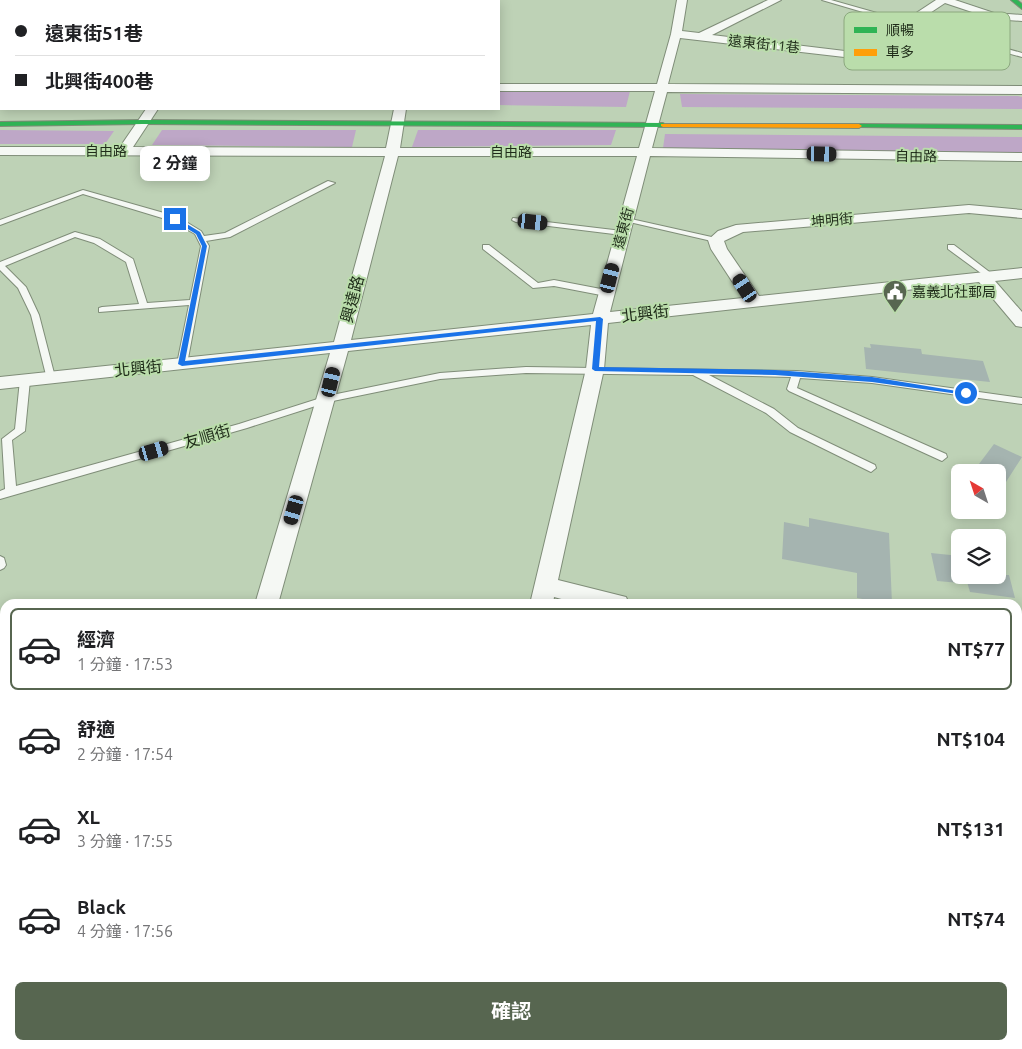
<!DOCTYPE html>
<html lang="zh-TW">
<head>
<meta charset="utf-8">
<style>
	body { margin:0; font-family:Ubuntu,"Noto Sans TC",sans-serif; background:#f2f2f2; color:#202124; height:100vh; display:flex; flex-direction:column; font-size:19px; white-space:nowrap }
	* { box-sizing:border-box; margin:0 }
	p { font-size:16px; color:#757577 }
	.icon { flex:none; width:28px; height:28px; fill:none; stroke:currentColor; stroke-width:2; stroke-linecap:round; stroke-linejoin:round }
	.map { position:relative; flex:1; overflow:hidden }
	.drawer { position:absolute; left:0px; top:599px; width:1022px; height:451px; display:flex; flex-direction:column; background:#fff; border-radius:15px 15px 0 0; box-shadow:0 2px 12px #0003 }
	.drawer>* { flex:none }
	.banner { position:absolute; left:0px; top:0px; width:500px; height:110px; box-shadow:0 2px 12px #0003; display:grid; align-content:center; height:110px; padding:0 15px; background:#fff }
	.needle { width:32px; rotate:321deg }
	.tools { position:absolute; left:951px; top:464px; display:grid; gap:10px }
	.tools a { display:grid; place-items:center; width:55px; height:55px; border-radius:8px; background:#fff; box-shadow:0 2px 12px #0003; font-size:25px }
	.end { position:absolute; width:22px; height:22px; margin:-11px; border:6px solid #1a73e8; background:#fff; box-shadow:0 0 0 2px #fff }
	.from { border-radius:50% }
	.bubble { position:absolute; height:35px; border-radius:8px; background:#fff; box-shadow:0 2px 12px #0003; font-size:16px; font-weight:700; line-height:35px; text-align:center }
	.car { position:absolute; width:15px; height:30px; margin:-15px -8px; border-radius:6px; box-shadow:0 0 4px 1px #0007; background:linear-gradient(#222 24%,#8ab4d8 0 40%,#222 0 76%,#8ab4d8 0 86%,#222 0) }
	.banner b { display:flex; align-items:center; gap:18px; height:48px; font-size:19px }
	.banner b+b { border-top:1px solid #e0e0e0 }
	.banner i { width:12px; height:12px; background:#202124 }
	ul { padding:9px 0 0; list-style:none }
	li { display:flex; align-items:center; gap:15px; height:82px; margin:0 10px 8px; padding:0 5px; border:2px solid transparent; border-radius:8px }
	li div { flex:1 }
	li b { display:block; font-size:19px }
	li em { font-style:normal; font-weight:700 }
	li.on { border-color:#576650 }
	li>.icon { width:45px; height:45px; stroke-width:1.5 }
	.cta { display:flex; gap:10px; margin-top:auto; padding:10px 15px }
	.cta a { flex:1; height:58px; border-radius:8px; background:#576650; color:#fff; font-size:20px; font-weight:700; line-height:58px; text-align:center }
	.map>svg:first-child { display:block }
	.green { fill:#bea7c7 }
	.building { fill:#a5b4b0 }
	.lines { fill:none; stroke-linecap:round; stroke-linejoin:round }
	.lane-casing { stroke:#7f8d78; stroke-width:2 }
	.street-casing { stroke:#7f8d78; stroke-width:2 }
	.fast-casing { stroke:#7f8d78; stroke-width:2 }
	.slow-casing { stroke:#7f8d78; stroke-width:2 }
	.lane { fill:#f5f8f4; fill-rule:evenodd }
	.street { fill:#f5f8f4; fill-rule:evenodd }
	.fast { fill:#30b455; fill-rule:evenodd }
	.slow { fill:#ff9f0a; fill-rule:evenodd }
	.route { fill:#1a73e8 }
	.labels { text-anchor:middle; stroke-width:4; stroke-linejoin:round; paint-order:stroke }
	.far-street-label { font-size:14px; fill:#1f2c19; stroke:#baddab }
	.far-poi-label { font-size:14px; fill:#1f2c19; stroke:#baddab; text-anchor:start }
	.street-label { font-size:16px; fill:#1f2c19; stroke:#baddab }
	.key { fill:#baddab; stroke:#8ca87f; stroke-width:1 }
	.key-label { font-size:14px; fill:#1f2c19 }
</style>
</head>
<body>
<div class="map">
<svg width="1022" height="1049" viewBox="0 0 1022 1049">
	<rect width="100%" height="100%" fill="#bed2b6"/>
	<!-- green -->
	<g class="green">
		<polygon points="499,90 630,91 626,107 499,105"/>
		<polygon points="680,94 1018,96 1022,97 1022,109 682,107"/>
		<polygon points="0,130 114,131 105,144 0,144"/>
		<polygon points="162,130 356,130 352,147 152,145"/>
		<polygon points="418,130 616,130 611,145 412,147"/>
		<polygon points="665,134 1022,137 1022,153 663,148"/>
	</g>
	<!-- building -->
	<g class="building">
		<polygon points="870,344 921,349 922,354 983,361 990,382 866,369 864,347 871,348"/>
		<polygon points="994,444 1022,457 1006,482 998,478 998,472 985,472 976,468"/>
		<polygon points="809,518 889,533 892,604 857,598 857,573 782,559 784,522 809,527"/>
		<polygon points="931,553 960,556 960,583 937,581"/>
		<polygon points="965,575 1009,575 1015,598 970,592"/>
	</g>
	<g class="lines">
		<defs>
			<g id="lane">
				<polygon points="245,0 253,0 254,1 247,1"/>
				<polygon points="822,0 831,0 944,32 995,15 995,17 950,33 1022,53 1022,57 941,35"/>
				<rect x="0" y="54" width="1" height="4"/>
				<polygon points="328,181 335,183 230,237 206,241 209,246 187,364 182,367 177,364 189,305 99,312 99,308 102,307 139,304 126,262 94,243 75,237 5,266 26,287 39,315 55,377 53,379 47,379 31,315 18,288 0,270 0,262 75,232 100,239 133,259 147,303 190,300 201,246 195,234 172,221 83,194 0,225 0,220 83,190 178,217 201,231 204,236 225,233"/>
				<polygon points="622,217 716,238 720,240 716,242 625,221 621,219"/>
				<polygon points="513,218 622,231 626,233 622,235 516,222 512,220"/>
				<polygon points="483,245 489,245 538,283 554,280 606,290 610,293 606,296 554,286 533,288 483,249"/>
				<polygon points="948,245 954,245 996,277 992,280 989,279 948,249"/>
				<polygon points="526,367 797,371 872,377 1022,398 1022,404 872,383 800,378 797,388 946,454 947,457 942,461 789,391 787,389 791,377 709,375 774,409 798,428 875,465 876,468 871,472 790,432 766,413 693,375 526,373 440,379 328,402 247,428 0,499 0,491 5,489 2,439 15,429 20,380 25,377 30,380 25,431 12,440 16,486 239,424 327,396 440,373"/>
				<polygon points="0,556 4,558 6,565 4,568 0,570"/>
				<polygon points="1018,871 1022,872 1022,888 1018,886"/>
				<polygon points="669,1045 688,1045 686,1049 667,1049"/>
				<polygon points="885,1045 907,1045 909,1049 887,1049"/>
			</g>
			<g id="street">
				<polygon points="135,0 146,0 147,1 136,1"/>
				<polygon points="393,0 405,0 406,1 394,1"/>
				<path d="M 677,0 L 687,0 L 682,31 L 699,33 L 768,0 L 781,0 L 712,35 L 853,52 L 860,50 L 936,0 L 955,0 L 994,13 L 1022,15 L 1022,21 L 993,19 L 945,3 L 868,54 L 853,58 L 680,38 L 668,84 L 1022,86 L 1022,94 L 667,92 L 652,148 L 1022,153 L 1022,161 L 650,156 L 610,312 L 743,298 L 711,249 L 708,240 L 718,231 L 736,225 L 969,205 L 1022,210 L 1022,218 L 969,213 L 743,232 L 724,241 L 727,249 L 759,296 L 1022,268 L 1022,278 L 995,281 L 1022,312 L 1022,327 L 1016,326 L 979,282 L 608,323 L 604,369 L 558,580 L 626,597 L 629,604 L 580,604 L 554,597 L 553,604 L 530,604 L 586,369 L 591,325 L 348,351 L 278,604 L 255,604 L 330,353 L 0,389 L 0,377 L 334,342 L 385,156 L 0,155 L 0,147 L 120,147 L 146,109 L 158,109 L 133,147 L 386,148 L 394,109 L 406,109 L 400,148 L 639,148 L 655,91 L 499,91 L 499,84 L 657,84 L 671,34 ZM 398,156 L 637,156 L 593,314 L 351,340 Z"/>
				<rect x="0" y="20" width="1" height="6"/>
				<polygon points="0,81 1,82 1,89 0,89"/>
				<polygon points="1018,690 1022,691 1022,713 1018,712"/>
				<polygon points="0,765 5,767 5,802 0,800"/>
				<polygon points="5,804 5,831 0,834 0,806"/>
				<polygon points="133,1045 167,1045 168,1049 134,1049"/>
				<polygon points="422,1045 454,1045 453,1049 421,1049"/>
				<polygon points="637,1045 672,1045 673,1049 638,1049"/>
			</g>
			<g id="fast">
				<polygon points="1011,0 1017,0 1022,4 1022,9"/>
				<polygon points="143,120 663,123 666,125 663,127 143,124 0,126 0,122"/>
				<polygon points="859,124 1022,125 1022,129 857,127 856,126"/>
			</g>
			<polygon id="slow" points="661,124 859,124 862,126 859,128 663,127 661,126"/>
		</defs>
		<!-- lane casing -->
		<use href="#lane" class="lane-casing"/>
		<!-- street casing -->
		<use href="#street" class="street-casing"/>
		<!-- fast casing -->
		<use href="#fast" class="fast-casing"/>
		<!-- slow casing -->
		<use href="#slow" class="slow-casing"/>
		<!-- lane -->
		<use href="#lane" class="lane"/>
		<!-- street -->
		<use href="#street" class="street"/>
		<!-- fast -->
		<use href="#fast" class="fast"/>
		<!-- slow -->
		<use href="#slow" class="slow"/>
	</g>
	<!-- route -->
	<polygon class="route" points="173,218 177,218 200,232 207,246 185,361 600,317 603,319 599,367 775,370 872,377 969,393 966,395 872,382 775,375 595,371 592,369 596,321 182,366 178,364 202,246 196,234 173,220"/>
	<!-- icons -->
	<defs>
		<symbol id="civic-pin" viewBox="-11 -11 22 30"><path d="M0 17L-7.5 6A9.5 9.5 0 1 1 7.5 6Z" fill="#576650" stroke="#baddab"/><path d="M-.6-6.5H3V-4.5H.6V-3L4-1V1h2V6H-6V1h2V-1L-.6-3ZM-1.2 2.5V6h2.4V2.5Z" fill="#fff"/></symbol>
	</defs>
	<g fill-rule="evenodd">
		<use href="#civic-pin" x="881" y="278" width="28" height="38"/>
	</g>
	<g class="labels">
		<!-- far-street labels -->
		<g class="far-street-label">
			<text transform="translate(764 44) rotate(6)" y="5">遠東街11巷</text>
			<text x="106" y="156">自由路</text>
			<text x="511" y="157">自由路</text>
			<text transform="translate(916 156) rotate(1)" y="5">自由路</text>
			<text transform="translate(832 220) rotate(-5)" y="5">坤明街</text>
			<text transform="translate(623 228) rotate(-75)" y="5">遠東街</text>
		</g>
		<!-- far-poi labels -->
		<g class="far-poi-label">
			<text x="912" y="297">嘉義北社郵局</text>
		</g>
		<!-- street labels -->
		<g class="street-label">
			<text transform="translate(352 299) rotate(-75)" y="6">興達路</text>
			<text transform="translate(645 313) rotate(-7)" y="6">北興街</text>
			<text transform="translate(138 368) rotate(-6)" y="6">北興街</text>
			<text transform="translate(207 436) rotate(-16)" y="6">友順街</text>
		</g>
	</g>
	<!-- legend -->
	<rect x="844" y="12" width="166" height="58" rx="8" class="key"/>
	<rect x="854" y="27" width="23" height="6" fill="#30b455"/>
	<rect x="854" y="49" width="23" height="7" fill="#ff9f0a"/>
	<g class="key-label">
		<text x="886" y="35">順暢</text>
		<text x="886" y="57">車多</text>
	</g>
</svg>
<div class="tools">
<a><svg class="needle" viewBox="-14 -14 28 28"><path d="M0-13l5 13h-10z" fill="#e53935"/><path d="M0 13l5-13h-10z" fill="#757577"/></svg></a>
<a><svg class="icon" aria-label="layers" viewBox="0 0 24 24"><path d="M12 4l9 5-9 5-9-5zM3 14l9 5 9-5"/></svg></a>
</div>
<i class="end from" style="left:966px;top:393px"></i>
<i class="end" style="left:175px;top:219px"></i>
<div class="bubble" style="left:140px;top:146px;width:70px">2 分鐘</div>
<i class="car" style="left:822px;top:154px;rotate:91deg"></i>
<i class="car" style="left:533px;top:222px;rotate:96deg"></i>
<i class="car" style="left:610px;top:278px;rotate:14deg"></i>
<i class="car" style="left:745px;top:288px;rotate:327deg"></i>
<i class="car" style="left:331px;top:382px;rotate:13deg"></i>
<i class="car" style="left:154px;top:451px;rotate:74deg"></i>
<i class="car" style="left:294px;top:510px;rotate:196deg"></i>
<div class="banner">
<b><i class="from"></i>遠東街51巷</b>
<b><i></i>北興街400巷</b>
</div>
<section class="drawer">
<ul>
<li class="on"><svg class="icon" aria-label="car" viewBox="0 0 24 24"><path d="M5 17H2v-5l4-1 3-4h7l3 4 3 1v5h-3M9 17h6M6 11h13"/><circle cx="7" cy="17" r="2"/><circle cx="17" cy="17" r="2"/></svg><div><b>經濟</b><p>1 分鐘 · 17:53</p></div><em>NT$77</em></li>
<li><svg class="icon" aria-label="car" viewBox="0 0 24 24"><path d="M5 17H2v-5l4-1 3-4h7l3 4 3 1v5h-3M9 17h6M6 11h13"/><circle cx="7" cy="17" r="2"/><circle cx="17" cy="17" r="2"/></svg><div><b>舒適</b><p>2 分鐘 · 17:54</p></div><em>NT$104</em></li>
<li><svg class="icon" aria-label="car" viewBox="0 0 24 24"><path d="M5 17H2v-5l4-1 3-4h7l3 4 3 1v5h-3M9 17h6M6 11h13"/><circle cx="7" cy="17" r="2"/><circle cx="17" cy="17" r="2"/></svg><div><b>XL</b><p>3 分鐘 · 17:55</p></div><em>NT$131</em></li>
<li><svg class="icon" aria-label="car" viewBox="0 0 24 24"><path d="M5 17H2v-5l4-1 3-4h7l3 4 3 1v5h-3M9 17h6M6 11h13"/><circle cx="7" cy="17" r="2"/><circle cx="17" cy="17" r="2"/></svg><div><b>Black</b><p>4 分鐘 · 17:56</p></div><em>NT$74</em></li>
</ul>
<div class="cta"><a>確認</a></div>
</section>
</div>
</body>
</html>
